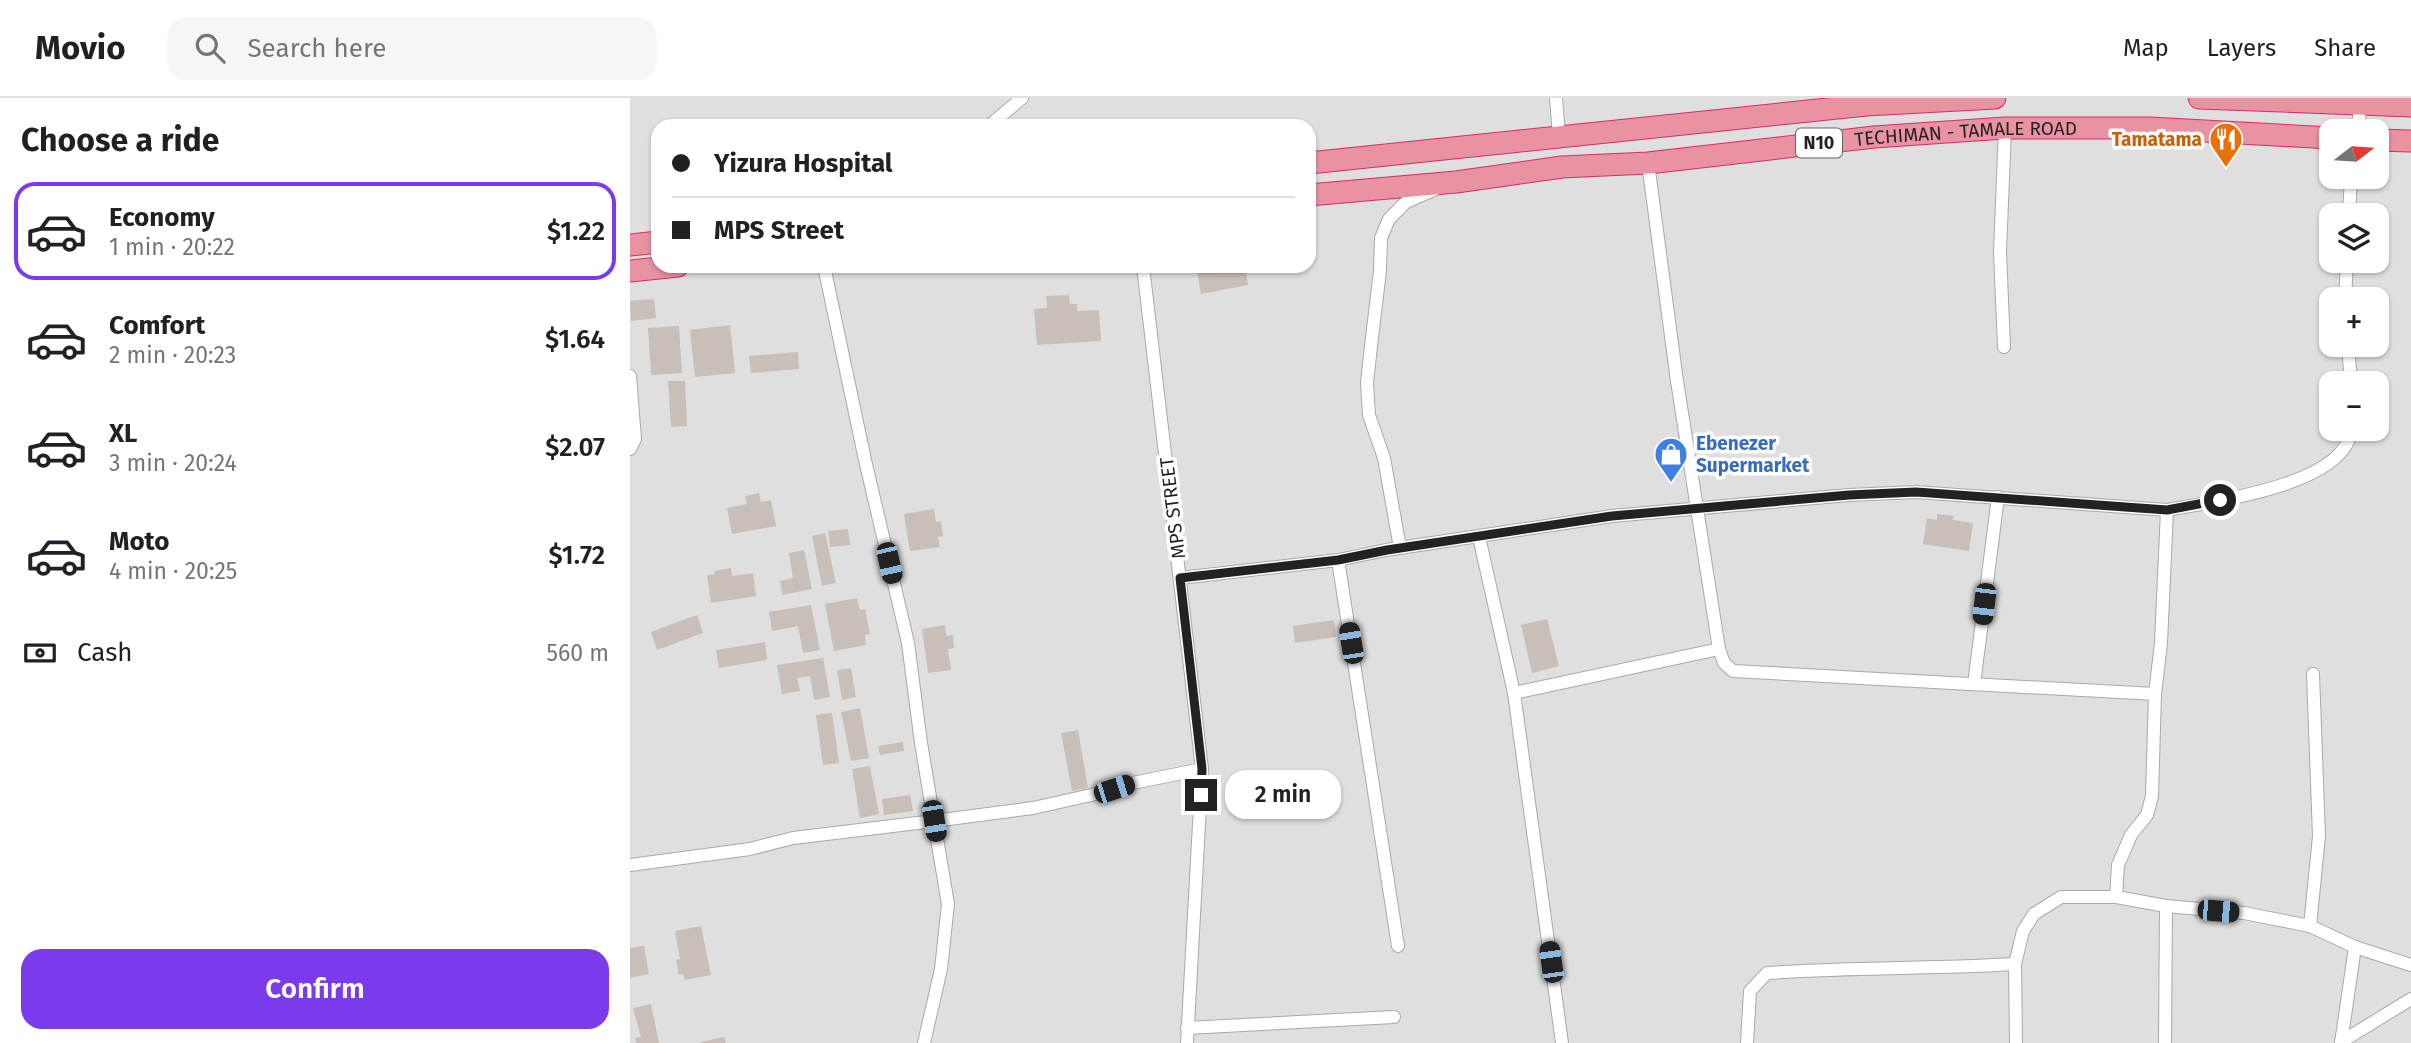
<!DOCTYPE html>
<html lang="en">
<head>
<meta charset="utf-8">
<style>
	body { margin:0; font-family:"Fira Sans",sans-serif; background:#f6f6f6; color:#202124; height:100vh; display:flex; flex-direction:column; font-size:26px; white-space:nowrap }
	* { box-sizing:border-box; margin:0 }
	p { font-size:23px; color:#757577 }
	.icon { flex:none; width:38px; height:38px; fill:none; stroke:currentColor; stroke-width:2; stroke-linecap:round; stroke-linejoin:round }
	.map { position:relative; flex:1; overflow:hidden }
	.drawer { display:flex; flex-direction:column; background:#fff; width:630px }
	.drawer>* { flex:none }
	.top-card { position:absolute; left:21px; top:21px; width:665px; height:154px; border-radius:21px; box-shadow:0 2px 5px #0004; display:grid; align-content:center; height:154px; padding:0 21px; background:#fff }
	.needle { width:46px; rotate:73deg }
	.buttons { position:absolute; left:1689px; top:21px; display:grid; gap:14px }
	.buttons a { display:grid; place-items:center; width:70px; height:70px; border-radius:14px; background:#fff; box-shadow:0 2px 5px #0004; font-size:35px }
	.end { position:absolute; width:32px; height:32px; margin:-16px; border:9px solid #222; background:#fff; box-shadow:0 0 0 4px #fff }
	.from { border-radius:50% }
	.bubble { position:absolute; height:49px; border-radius:21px; background:#fff; box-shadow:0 2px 5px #0004; font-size:23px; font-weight:600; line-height:49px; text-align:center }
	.car { position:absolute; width:21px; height:42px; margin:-21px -10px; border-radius:9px; box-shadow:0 0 5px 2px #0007; background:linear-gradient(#222 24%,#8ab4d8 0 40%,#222 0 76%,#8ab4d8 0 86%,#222 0) }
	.top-card b { display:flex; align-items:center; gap:24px; height:66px; font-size:26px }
	.top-card b+b { border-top:2px solid #e0e0e0 }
	.top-card i { width:18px; height:18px; background:#202124 }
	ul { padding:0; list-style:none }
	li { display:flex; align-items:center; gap:21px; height:98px; margin:0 14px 10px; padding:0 7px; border:4px solid transparent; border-radius:21px }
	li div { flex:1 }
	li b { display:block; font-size:26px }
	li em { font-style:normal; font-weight:600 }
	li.on { border-color:#7c3aed }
	li>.icon { width:63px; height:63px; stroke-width:1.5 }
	h2 { padding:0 21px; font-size:32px; line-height:84px }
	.pay { display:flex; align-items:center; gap:18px; height:77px; padding:0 21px; font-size:26px }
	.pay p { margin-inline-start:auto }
	.button { display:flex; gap:14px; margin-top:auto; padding:14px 21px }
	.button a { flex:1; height:80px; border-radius:21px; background:#7c3aed; color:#fff; font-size:28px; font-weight:600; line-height:80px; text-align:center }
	header { display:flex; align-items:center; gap:42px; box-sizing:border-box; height:98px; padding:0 35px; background:#fff; border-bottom:2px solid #e0e0e0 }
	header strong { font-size:33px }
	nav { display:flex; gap:38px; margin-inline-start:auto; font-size:24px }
	.search { width:490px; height:63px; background:#f6f6f6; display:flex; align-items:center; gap:18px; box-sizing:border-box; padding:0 24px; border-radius:21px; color:#757577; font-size:26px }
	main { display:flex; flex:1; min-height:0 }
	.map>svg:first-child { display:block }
	.residential { fill:#e0dfdf; fill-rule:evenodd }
	.building { fill:#c7bfb8 }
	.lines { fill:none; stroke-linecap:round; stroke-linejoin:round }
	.street-casing { stroke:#a9a9a9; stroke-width:14 }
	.highway-casing { stroke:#dc2a67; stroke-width:23 }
	.street { stroke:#fff; stroke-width:12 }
	.highway { stroke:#e892a2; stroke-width:21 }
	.route { stroke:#222; stroke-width:9 }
	.labels { text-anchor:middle; stroke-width:7; stroke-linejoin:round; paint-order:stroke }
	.shield { fill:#fff; stroke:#646464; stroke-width:2 }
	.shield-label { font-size:18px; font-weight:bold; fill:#222 }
	.street-label { font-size:19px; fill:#222; stroke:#fff }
	.food-label { font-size:19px; font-weight:bold; fill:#c56008; stroke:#fff; text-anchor:end }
	.shop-label { font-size:19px; font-weight:bold; fill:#366cbe; stroke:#fff; text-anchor:start }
</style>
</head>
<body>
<header>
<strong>Movio</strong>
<div class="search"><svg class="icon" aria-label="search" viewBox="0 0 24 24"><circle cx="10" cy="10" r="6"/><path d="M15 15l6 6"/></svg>Search here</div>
<nav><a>Map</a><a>Layers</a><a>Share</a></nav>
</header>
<main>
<section class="drawer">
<h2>Choose a ride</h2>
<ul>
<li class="on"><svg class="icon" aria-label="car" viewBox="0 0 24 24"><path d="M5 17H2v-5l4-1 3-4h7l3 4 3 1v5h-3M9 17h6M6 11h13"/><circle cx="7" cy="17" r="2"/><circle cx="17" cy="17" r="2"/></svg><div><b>Economy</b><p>1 min · 20:22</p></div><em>$1.22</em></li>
<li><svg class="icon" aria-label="car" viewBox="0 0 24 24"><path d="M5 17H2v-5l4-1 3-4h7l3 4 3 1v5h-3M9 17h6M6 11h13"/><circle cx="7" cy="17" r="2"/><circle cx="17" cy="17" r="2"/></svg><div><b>Comfort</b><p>2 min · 20:23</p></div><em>$1.64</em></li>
<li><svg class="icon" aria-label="car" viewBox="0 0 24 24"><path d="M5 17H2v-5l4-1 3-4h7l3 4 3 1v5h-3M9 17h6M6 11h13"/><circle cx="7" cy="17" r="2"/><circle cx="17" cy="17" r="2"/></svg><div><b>XL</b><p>3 min · 20:24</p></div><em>$2.07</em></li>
<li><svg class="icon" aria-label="car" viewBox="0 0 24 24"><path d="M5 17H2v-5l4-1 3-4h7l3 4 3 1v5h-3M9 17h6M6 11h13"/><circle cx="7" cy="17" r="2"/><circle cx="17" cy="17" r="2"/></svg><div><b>Moto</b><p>4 min · 20:25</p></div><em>$1.72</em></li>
</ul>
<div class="pay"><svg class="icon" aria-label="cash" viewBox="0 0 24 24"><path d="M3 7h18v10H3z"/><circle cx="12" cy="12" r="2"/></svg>Cash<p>560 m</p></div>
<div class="button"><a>Confirm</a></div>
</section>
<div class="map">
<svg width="1781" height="945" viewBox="0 0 1781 945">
	<rect width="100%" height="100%" fill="#f2efe9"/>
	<!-- residential -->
	<path class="residential" d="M 0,0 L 1781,0 L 1781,945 L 0,945 ZM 28,28 L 679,28 L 679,168 L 28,168 ZM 1701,33 L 1746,33 L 1746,79 L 1701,79 ZM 1701,117 L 1746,117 L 1746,163 L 1701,163 ZM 1701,201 L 1746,201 L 1746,247 L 1701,247 ZM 1701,285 L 1746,285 L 1746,331 L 1701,331 Z"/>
	<!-- building -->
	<g class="building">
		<polygon points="566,168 615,168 618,187 571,196"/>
		<polygon points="439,197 440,206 447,206 447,213 469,212 471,243 407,247 404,211 417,210 416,198"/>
		<polygon points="24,201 26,220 1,223 0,203"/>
		<polygon points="100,227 105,275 65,279 60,232"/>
		<polygon points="49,228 52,275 21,277 18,230"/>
		<polygon points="168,254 169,271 121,275 119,258"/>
		<polygon points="38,283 55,283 57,328 41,329"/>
		<polygon points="129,395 131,404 141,402 146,428 102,436 97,410 117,406 115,398"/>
		<polygon points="304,411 306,424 311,423 313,438 308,439 310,449 280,453 274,416"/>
		<polygon points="1307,416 1324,418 1323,422 1343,425 1339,453 1293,446 1297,420 1307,422"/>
		<polygon points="218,431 220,447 200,449 198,433"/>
		<polygon points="195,435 206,485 192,488 182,438"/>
		<polygon points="174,452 182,491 152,497 150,483 163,480 159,455"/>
		<polygon points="101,470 102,478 123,475 126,498 81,505 77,477 85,476 84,473"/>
		<polygon points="227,500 230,512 235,511 240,536 235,537 236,547 204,553 195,506"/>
		<polygon points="181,507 190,552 173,555 168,528 142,533 139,514"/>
		<polygon points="67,517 73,535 27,552 21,534"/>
		<polygon points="917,521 929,568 902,575 891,527"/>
		<polygon points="704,522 706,539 665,545 663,528"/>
		<polygon points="315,527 316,538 323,537 324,550 318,551 321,572 298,575 292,531"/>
		<polygon points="135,544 137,562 89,570 86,552"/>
		<polygon points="193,560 200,599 184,602 180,578 167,580 170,593 152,596 147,567"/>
		<polygon points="221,570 226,599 212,602 207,572"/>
		<polygon points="230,610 239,660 221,663 211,614"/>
		<polygon points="202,615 209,665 193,667 186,617"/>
		<polygon points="448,632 458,690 442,693 431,635"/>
		<polygon points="273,644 274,653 250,657 248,648"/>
		<polygon points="240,668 249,716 230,720 222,671"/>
		<polygon points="280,697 283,713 254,717 252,701"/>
		<polygon points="71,828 81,877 55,882 53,876 49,877 46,862 50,861 45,833"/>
		<polygon points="14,848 19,876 0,880 0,850"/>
		<polygon points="21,906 29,945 6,945 5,940 11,939 3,910"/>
		<polygon points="94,939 96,945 71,945 71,944"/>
	</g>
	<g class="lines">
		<defs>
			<g id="street">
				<polyline points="926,0 929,38"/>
				<polyline points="359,28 392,0"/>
				<polyline points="1727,33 1731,6"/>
				<polyline points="1018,65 1047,283 1089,551 1094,565 1103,573 1525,596"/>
				<polyline points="1719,117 1721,79"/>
				<polyline points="194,168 235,362 278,545 291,645 304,723 403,710 470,695 498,686 572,671"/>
				<polyline points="513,168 572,671 557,945"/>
				<polyline points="1715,201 1717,163"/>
				<polyline points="1718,247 1721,285"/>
				<polyline points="1374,249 1370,154 1375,30"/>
				<polyline points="0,278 5,341 0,351"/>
				<polyline points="849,439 884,595 932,945"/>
				<polyline points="770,450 754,360 739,317 737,285 741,248 750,173 751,140 759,121 776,104 806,91"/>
				<polyline points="708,462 768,848"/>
				<polyline points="550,480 708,462 756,452 982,418 1219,397 1286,394 1537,412"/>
				<polyline points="1344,586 1368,399"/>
				<polyline points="884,595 1089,551"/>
				<polyline points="0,767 120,751 163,740 304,723 318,806 311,871 294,945"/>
				<path d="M 1486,799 L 1488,767 L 1501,737 L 1517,717 L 1522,698 L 1525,596 L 1531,545 L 1537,412 C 1581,404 1718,387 1721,331"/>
				<polyline points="1680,828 1689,738 1683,576"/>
				<polyline points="557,930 764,919"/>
				<polyline points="1711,944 1781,901"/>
				<path d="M 1117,945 L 1120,893 L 1137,875 C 1220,869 1302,871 1385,866"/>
				<polyline points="1386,945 1385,866 1393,833 1404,816 1431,799 1486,799 1536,808 1614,815 1680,828 1725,849 1781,867"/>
				<polyline points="1535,945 1536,808"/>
				<polyline points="1711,945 1725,849"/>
			</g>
			<g id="highway">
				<polyline points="1569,0 1781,8"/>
				<polyline points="1746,42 1781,43"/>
				<polyline points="679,65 1236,7 1365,0"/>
				<path id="s1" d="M 679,97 L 826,84 L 932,69 L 1018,65 L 1244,39 L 1375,30 L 1520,30 L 1701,40"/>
				<polyline points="0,147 28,144"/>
				<polyline points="0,173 48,168"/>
			</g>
		</defs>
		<!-- street casing -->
		<use href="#street" class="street-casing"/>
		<!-- highway casing -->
		<use href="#highway" class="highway-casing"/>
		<!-- street -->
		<use href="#street" class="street"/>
		<!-- highway -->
		<use href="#highway" class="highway"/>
	</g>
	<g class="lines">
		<!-- route -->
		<polyline class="route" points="571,697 572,671 550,480 708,462 757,452 982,418 1219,397 1286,394 1537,412 1590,402"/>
	</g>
	<!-- icons -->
	<defs>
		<symbol id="restaurant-pin" viewBox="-11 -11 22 30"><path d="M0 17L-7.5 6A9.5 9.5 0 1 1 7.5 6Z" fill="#e8710a" stroke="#fff"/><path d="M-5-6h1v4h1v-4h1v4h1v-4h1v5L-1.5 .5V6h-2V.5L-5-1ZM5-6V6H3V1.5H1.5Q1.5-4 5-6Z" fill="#fff"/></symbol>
		<symbol id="shop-pin" viewBox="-11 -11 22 30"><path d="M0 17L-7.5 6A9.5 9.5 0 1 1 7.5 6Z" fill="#3f7fe0" stroke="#fff"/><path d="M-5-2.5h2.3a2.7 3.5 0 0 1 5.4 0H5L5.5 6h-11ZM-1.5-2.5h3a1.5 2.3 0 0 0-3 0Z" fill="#fff"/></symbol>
	</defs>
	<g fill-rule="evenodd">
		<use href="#restaurant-pin" x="1577" y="22" width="38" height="52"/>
		<use href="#shop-pin" x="1022" y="337" width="38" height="52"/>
	</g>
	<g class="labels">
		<!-- shield labels -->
		<rect class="shield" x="1166" y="30.5" width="46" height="29" rx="5"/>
		<g class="shield-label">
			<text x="1189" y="51">N10</text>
		</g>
		<!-- street labels -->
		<g class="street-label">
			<text dy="7" stroke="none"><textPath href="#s1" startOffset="660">TECHIMAN - TAMALE ROAD</textPath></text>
			<text transform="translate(542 410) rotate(-97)" y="7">MPS STREET</text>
		</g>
		<!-- food labels -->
		<g class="food-label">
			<text x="1572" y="48">Tamatama</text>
		</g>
		<!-- shop labels -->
		<g class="shop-label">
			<text x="1066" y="352">Ebenezer<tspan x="1066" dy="22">Supermarket</tspan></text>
		</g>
	</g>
</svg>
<div class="buttons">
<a><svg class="needle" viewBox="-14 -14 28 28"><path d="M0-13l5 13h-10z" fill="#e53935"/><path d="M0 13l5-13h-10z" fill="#757577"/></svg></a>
<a><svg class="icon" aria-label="layers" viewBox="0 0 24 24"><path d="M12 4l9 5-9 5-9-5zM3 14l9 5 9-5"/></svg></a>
<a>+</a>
<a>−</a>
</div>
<i class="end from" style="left:1590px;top:402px"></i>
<i class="end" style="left:571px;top:697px"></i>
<div class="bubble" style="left:595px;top:672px;width:116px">2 min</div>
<i class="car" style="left:259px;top:465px;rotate:167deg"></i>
<i class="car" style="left:1354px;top:506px;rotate:187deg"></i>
<i class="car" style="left:721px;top:545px;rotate:351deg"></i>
<i class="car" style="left:484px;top:691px;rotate:72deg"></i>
<i class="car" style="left:304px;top:723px;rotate:171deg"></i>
<i class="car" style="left:1588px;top:813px;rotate:95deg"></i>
<i class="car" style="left:921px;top:864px;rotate:352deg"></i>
<div class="top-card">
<b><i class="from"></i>Yizura Hospital</b>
<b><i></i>MPS Street</b>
</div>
</div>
</main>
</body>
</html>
